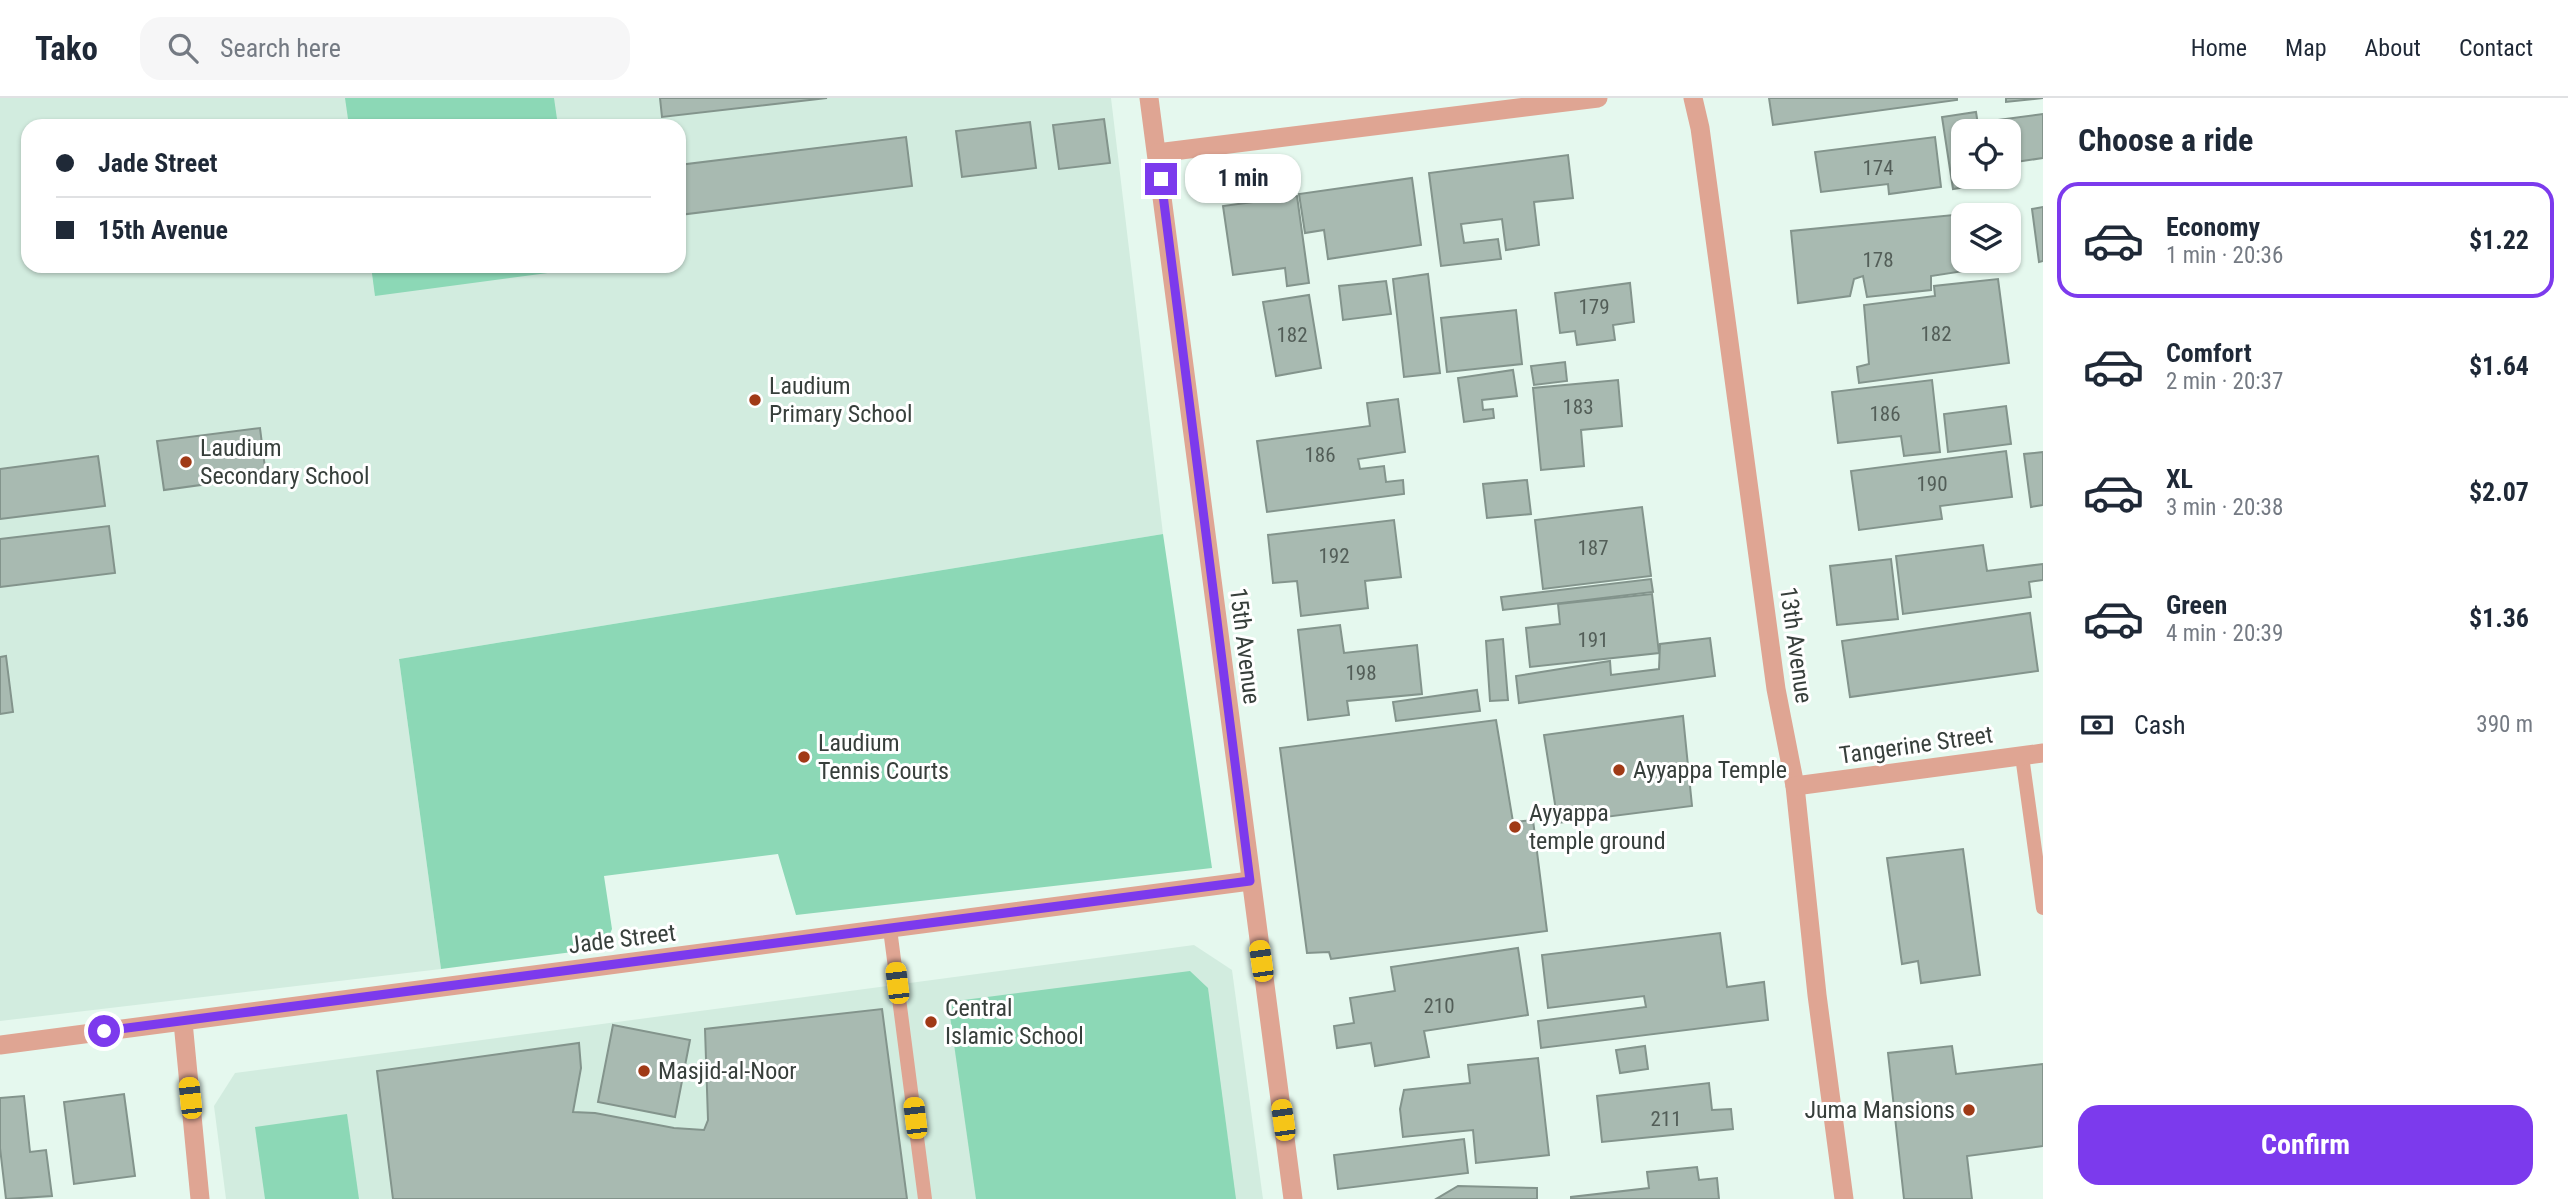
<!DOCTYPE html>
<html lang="en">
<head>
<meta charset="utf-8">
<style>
	body { margin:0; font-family:"Roboto Condensed",sans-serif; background:#f6f6f7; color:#1f2937; height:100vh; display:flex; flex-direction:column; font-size:26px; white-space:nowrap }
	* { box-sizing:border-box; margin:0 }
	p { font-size:23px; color:#747a83 }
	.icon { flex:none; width:38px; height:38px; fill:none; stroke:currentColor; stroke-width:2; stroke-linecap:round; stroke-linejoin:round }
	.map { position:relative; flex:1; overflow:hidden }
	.details { display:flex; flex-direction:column; background:#fff; width:525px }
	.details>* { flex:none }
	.banner { position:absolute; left:21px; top:21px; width:665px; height:154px; border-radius:21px; box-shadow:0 2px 5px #0004; display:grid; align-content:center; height:154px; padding:0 35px; background:#fff }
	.fabs { position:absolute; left:1951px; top:21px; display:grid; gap:14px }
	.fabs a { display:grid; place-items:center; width:70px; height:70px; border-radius:14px; background:#fff; box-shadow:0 2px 5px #0004; font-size:35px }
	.end { position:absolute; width:32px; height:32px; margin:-16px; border:9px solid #7c3aed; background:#fff; box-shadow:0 0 0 4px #fff }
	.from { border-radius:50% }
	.bubble { position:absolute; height:49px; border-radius:21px; background:#fff; box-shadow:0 2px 5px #0004; font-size:23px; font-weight:700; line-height:49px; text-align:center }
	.car { position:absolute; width:21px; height:42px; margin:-21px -10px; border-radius:9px; box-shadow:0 0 5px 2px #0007; background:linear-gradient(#f5c518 24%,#345 0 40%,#f5c518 0 76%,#345 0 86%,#f5c518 0) }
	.banner b { display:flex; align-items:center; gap:24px; height:66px; font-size:26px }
	.banner b+b { border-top:2px solid #e0e1e3 }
	.banner i { width:18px; height:18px; background:#1f2937 }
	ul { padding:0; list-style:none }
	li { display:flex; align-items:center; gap:21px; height:116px; margin:0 14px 10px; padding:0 21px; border:4px solid transparent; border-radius:21px }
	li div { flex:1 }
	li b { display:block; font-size:26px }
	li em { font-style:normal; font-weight:700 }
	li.current { border-color:#7c3aed }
	li>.icon { width:63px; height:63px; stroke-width:1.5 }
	h2 { padding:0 35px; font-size:32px; line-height:84px }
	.pay { display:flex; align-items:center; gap:18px; height:77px; padding:0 35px; font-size:26px }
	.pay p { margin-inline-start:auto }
	.cta { display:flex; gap:14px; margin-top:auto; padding:14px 35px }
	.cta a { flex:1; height:80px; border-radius:21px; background:#7c3aed; color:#fff; font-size:28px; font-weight:700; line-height:80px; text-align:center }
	header { display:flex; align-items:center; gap:42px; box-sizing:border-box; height:98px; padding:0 35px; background:#fff; border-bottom:2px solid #e0e1e3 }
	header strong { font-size:33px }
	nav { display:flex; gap:38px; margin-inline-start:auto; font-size:24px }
	.search { width:490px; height:63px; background:#f6f6f7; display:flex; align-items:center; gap:18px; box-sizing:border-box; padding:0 24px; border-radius:21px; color:#747a83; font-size:26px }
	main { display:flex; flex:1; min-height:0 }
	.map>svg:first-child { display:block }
	.built { fill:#d2ecdf; fill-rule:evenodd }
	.green { fill:#8cd8b6 }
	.building { fill:#a8bab1; stroke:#83948c; stroke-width:2 }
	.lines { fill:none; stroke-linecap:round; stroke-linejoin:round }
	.service { stroke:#dfa593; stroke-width:14 }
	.minor { stroke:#dfa593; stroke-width:19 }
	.route { stroke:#7c3aed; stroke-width:9 }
	.poi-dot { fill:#a03a16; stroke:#fff; stroke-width:2.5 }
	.labels { text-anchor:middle; stroke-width:6; stroke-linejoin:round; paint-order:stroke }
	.number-label { font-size:21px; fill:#535e58 }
	.poi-label { font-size:24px; fill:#373f3b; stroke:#fff; text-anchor:start }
	.street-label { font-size:24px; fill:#373f3b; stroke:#fff }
</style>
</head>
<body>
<header>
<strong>Tako</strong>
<div class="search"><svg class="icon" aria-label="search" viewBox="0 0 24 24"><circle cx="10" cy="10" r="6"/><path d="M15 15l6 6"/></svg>Search here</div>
<nav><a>Home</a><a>Map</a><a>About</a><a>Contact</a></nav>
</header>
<main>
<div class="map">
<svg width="2043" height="1101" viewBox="0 0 2043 1101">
	<rect width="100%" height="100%" fill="#e5f8ee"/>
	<!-- built -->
	<g class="built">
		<path d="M 0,0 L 1111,0 L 1163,436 L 399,561 L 441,871 L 0,923 ZM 28,28 L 679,28 L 679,168 L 28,168 Z"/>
		<polygon points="1194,847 1232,872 1263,1101 226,1101 214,1008 235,975"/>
	</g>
	<!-- green -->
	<g class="green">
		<polygon points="345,0 554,0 558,28 349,28"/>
		<polygon points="371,168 578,168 578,171 375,198"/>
		<polygon points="1163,436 1212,770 796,817 778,756 604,778 612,831 604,850 441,871 399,561"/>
		<polygon points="1190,873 1208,890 1236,1101 976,1101 948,904"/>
		<polygon points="347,1016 359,1101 265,1101 255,1029"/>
	</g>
	<!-- building -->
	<g class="building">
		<polygon points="660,0 827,0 662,19"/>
		<polygon points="1769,0 1957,0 1957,2 1773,27"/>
		<polygon points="2006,0 2043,0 2006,4"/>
		<polygon points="1976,14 1979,33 1964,33 1964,79 1971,79 1973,88 1953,91 1942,19"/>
		<polygon points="2043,16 2043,60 2009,65 2009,33 1983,33 1982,24"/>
		<polygon points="1104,21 1110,65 1059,71 1053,27"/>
		<polygon points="1030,24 1036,70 962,79 956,33"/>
		<polygon points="906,39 912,88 679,117 679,67"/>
		<polygon points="1935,39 1941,89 1889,96 1888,86 1821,94 1815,54"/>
		<polygon points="1568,57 1573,100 1534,104 1539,147 1506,152 1502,121 1461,126 1464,145 1498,141 1501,161 1441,168 1429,75"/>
		<polygon points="1412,80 1421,147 1328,161 1324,132 1305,135 1299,96"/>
		<polygon points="1297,98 1309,185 1287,188 1285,170 1233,177 1223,108"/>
		<polygon points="2043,109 2043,163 2039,164 2032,111"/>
		<polygon points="1974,115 1975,117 1964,117 1962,151 1964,173 1931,178 1931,192 1867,199 1863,178 1854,181 1850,198 1798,205 1791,133"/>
		<polygon points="1428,176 1440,275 1404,279 1393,181"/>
		<polygon points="1998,181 2009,265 1859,285 1857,269 1869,266 1864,207 1935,198 1934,188"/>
		<polygon points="1386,183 1391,216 1343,222 1339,188"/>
		<polygon points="1630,185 1634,224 1613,227 1615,242 1577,247 1575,233 1560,235 1555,195"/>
		<polygon points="1309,197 1321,270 1276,278 1263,204"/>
		<polygon points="1516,212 1522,266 1447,274 1441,220"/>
		<polygon points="1565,264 1567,283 1534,287 1531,268"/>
		<polygon points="1513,272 1517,298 1482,302 1483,312 1493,311 1494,320 1464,324 1458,280"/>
		<polygon points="1618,282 1622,328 1581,332 1584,368 1541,372 1533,290"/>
		<polygon points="1932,282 1940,354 1904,358 1901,338 1838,345 1832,294"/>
		<polygon points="1398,301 1405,354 1358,361 1360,371 1384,368 1386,384 1403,382 1404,396 1267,414 1257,343 1370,328 1367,305"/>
		<polygon points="2006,308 2011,346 1948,354 1944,316"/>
		<polygon points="260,330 266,378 164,392 157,343"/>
		<polygon points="2006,353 2012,399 1940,408 1942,421 1859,432 1851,373"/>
		<polygon points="2043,354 2043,407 2031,409 2024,356"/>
		<polygon points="98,358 105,408 0,421 0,371"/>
		<polygon points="1527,382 1531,416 1487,420 1483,386"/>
		<polygon points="1642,409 1651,478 1543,491 1535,422"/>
		<polygon points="1394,422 1401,479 1365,483 1368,510 1301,518 1297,483 1273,485 1268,437"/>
		<polygon points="109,428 115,475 0,489 0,441"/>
		<polygon points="1983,447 1987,473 2043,466 2043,482 2029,484 2031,499 1903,516 1896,458"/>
		<polygon points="1891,461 1898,521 1837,527 1830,468"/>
		<polygon points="1651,481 1653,494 1503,512 1501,499"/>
		<polygon points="1652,496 1659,555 1530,569 1526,530 1560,526 1558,506"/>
		<polygon points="2030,515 2038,573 1850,599 1842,543"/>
		<polygon points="1340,527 1344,555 1417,547 1422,596 1347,603 1349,617 1308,622 1298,532"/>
		<polygon points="1710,540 1715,578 1519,605 1516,578 1610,563 1611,577 1659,571 1660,546"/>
		<polygon points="1503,541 1508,602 1490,603 1486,543"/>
		<polygon points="6,558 13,614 0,616 0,559"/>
		<polygon points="1477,592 1480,613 1396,623 1393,604"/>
		<polygon points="1683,618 1692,708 1558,725 1544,637"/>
		<polygon points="1496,622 1513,724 1533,722 1547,833 1331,861 1329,854 1307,855 1280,650"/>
		<polygon points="1963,751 1980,877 1921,885 1918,863 1902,866 1887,760"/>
		<polygon points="1720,835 1727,889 1764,884 1768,922 1541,950 1538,923 1646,909 1644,898 1548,910 1542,857"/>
		<polygon points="1518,850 1528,917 1424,933 1429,959 1375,968 1371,945 1337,950 1334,928 1354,925 1350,900 1395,893 1391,869"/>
		<polygon points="882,911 907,1101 393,1101 377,973 579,945 581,970 573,1014 595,1015 674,1030 704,1032 708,1022 705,931"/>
		<polygon points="613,927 690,942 675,1019 598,1004"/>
		<polygon points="1645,948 1648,971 1620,975 1616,952"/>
		<polygon points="1952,948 1956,976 2043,966 2043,1048 1967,1058 1972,1101 1904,1101 1888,955"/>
		<polygon points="1538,960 1549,1057 1476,1065 1473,1032 1403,1039 1400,1011 1404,992 1470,985 1468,967"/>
		<polygon points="1709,985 1712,1012 1731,1011 1733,1031 1602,1044 1597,998"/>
		<polygon points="124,996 135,1078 74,1086 64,1004"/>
		<polygon points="24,998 30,1054 46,1052 52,1098 6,1101 0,1050 0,1000"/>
		<polygon points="1464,1041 1468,1075 1338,1091 1334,1057"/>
		<polygon points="1697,1069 1699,1082 1717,1080 1719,1101 1571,1101 1571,1099 1649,1090 1647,1074"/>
		<polygon points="1458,1088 1537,1090 1537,1101 1436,1101"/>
	</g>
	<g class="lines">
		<!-- service -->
		<g class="service">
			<polyline points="2022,658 2043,810"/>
			<polyline points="890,831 925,1101"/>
		</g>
		<!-- minor -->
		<g class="minor">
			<polyline points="1149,0 1293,1101"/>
			<polyline points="1693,0 1700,30 1776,591 1795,688 1817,897 1844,1101"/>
			<polyline points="1157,55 1598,0"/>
			<polyline points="1795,688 2043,655"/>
			<polyline points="183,924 200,1101"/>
			<polyline points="0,947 1250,783"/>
		</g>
	</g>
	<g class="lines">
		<!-- route -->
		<polyline class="route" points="104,933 1250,783 1161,81"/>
	</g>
	<!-- markers -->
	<g class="poi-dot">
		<circle cx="755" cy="302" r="7"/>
		<circle cx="186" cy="364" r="7"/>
		<circle cx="804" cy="659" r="7"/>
		<circle cx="1619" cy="672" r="7"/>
		<circle cx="1515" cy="729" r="7"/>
		<circle cx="931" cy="924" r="7"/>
		<circle cx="644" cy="973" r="7"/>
		<circle cx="1969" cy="1012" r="7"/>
	</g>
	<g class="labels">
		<!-- number labels -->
		<g class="number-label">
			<text x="1878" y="77">174</text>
			<text x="1878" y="169">178</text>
			<text x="1594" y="216">179</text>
			<text x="1936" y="243">182</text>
			<text x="1292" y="244">182</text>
			<text x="1578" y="316">183</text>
			<text x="1885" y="323">186</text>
			<text x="1320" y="364">186</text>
			<text x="1932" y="393">190</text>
			<text x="1593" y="457">187</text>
			<text x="1334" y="465">192</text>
			<text x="1593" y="549">191</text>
			<text x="1361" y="582">198</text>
			<text x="1439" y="915">210</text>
			<text x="1666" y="1028">211</text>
		</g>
		<!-- poi labels -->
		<g class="poi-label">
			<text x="769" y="296">Laudium<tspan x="769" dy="28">Primary School</tspan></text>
			<text x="200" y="358">Laudium<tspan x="200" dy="28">Secondary School</tspan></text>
			<text x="818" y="653">Laudium<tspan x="818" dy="28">Tennis Courts</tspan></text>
			<text x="1633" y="680">Ayyappa Temple</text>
			<text x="1529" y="723">Ayyappa<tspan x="1529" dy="28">temple ground</tspan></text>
			<text x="945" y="918">Central<tspan x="945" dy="28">Islamic School</tspan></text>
			<text x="658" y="981">Masjid-al-Noor</text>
			<text x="1955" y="1020" text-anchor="end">Juma Mansions</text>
		</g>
		<!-- street labels -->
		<g class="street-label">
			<text transform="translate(1796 547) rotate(82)" y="8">13th Avenue</text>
			<text transform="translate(1245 548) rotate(83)" y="8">15th Avenue</text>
			<text transform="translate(1916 647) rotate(-8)" y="8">Tangerine Street</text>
			<text transform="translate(622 841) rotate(-7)" y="8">Jade Street</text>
		</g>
	</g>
</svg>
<div class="fabs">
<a><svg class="icon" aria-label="locate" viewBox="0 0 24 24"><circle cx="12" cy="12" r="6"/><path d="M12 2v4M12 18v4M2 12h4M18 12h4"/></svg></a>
<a><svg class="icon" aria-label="layers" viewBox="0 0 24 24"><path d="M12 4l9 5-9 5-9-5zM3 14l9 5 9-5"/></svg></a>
</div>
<i class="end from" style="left:104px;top:933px"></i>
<i class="end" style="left:1161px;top:81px"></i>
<div class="bubble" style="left:1185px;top:56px;width:116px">1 min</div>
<i class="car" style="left:1261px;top:863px;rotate:352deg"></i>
<i class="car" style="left:897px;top:885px;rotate:353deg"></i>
<i class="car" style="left:190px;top:1000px;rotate:354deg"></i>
<i class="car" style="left:915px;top:1020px;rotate:353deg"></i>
<i class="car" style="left:1283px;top:1022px;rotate:352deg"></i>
<div class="banner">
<b><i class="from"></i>Jade Street</b>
<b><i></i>15th Avenue</b>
</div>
</div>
<section class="details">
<h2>Choose a ride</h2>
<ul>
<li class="current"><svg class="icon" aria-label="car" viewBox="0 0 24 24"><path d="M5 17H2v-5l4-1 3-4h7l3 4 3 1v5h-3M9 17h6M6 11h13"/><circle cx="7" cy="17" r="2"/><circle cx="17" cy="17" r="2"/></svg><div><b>Economy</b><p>1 min · 20:36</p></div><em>$1.22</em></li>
<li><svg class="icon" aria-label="car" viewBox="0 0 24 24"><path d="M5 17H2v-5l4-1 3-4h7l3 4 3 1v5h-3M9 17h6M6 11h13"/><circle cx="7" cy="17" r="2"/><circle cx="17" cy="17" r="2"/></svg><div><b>Comfort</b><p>2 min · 20:37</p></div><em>$1.64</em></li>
<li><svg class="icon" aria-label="car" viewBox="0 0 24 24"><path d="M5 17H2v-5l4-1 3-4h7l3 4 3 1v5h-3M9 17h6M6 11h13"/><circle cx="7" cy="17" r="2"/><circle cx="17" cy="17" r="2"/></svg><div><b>XL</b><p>3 min · 20:38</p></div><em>$2.07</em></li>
<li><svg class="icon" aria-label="car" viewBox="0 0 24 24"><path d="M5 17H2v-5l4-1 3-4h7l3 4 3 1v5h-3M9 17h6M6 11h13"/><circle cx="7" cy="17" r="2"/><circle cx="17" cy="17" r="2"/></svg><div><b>Green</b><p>4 min · 20:39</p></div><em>$1.36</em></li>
</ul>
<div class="pay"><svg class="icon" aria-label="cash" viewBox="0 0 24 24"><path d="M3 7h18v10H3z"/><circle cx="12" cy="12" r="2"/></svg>Cash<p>390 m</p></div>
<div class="cta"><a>Confirm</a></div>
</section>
</main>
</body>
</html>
